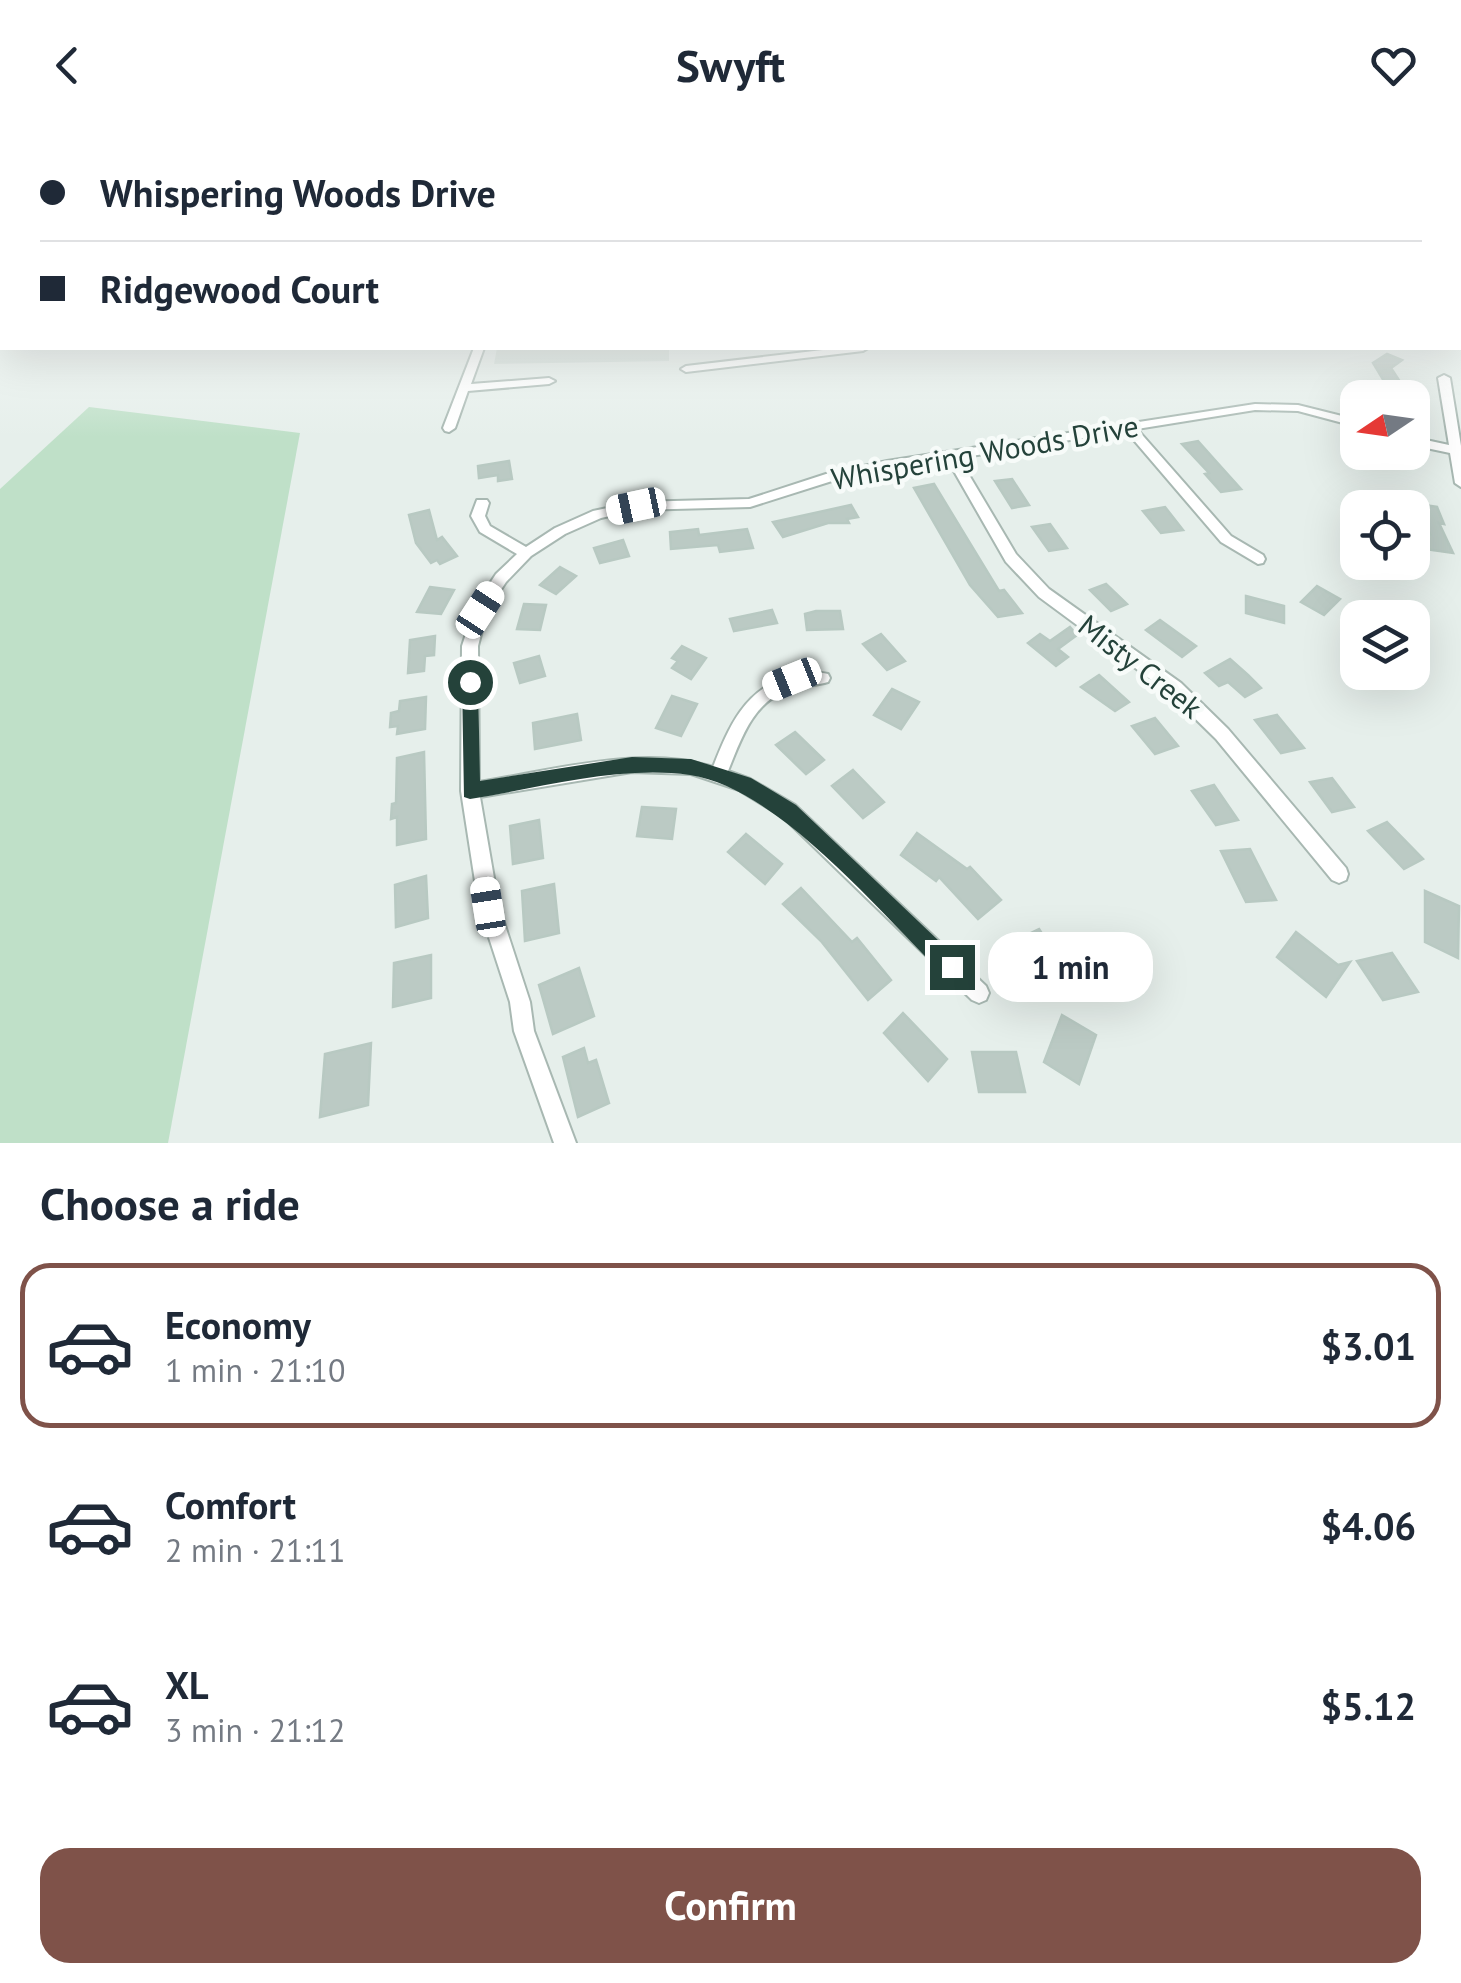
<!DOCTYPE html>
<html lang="en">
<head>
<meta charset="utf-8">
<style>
	body { margin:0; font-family:"PT Sans",sans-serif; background:#f6f6f7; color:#1f2937; height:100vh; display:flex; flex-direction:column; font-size:38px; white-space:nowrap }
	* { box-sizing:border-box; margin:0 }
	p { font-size:32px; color:#747a83 }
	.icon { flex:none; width:55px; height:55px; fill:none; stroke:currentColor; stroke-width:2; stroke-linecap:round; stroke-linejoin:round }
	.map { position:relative; height:1013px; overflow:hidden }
	.panel { display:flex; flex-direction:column; background:#fff; flex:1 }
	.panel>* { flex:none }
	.top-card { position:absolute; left:0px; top:0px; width:1462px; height:220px; box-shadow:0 10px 40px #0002; display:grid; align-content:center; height:220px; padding:0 40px; background:#fff }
	.needle { width:65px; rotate:257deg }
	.tools { position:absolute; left:1340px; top:250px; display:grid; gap:20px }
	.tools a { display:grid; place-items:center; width:90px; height:90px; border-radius:20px; background:#fff; box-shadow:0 10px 40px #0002; font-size:50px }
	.end { position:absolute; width:45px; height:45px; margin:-22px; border:12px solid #24423a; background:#fff; box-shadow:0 0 0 5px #fff }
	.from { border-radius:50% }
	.bubble { position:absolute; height:70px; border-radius:30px; background:#fff; box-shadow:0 10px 40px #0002; font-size:32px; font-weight:800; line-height:70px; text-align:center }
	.car { position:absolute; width:30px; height:60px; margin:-30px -15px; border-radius:12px; box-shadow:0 0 8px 2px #0007; background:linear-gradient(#fff 24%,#345 0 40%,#fff 0 76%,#345 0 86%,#fff 0) }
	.top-card b { display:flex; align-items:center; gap:35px; height:95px; font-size:38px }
	.top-card b+b { border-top:2px solid #e0e1e3 }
	.top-card i { width:25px; height:25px; background:#1f2937 }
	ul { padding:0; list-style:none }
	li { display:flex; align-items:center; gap:30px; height:165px; margin:0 20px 15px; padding:0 20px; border:5px solid transparent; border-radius:30px }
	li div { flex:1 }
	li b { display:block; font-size:38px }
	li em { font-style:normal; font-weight:800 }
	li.current { border-color:#7f5249 }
	li>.icon { width:90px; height:90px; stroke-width:1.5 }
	h2 { padding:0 40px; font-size:45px; line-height:120px }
	.primary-button { display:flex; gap:20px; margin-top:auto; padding:20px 40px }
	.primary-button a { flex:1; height:115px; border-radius:30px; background:#7f5249; color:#fff; font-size:40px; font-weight:800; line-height:115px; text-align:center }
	header { display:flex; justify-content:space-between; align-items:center; height:130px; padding:0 40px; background:#fff; font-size:45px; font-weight:800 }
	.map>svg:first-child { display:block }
	.built { fill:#d4dfda }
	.green { fill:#bfe0c8 }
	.building { fill:#bbcac4; stroke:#b8c9c2; stroke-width:2.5 }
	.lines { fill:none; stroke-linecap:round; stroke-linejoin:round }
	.minor-casing { stroke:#a8b8b2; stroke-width:4 }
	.minor { fill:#fff; fill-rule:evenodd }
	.route { fill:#24423a }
	.labels { text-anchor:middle; stroke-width:9; stroke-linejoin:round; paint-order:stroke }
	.street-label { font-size:30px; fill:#24423a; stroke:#f7fbf9 }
</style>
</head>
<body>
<header><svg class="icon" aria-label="back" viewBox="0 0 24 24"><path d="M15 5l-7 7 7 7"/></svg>Swyft<svg class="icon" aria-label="heart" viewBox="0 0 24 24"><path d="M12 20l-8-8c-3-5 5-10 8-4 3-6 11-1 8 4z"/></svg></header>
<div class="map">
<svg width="1461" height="1013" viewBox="0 0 1461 1013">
	<rect width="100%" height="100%" fill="#e6efeb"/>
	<!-- built -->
	<polygon class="built" points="497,218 669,218 669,231 494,234"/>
	<!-- green -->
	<polygon class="green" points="89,277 300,303 168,1013 0,1013 0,359"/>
	<!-- building -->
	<g class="building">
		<polygon points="1387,224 1402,230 1391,238 1404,258 1387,256 1373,233"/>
		<polygon points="1198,311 1214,329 1241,359 1221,362 1205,344 1209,343 1182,314"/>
		<polygon points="509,331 512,349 498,351 498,345 479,348 478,336"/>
		<polygon points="1012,349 1029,375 1012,378 995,351"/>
		<polygon points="934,354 999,461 1004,460 1022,483 998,487 970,455 914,358"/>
		<polygon points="1418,374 1437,377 1444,394 1439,393 1453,423 1426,419 1419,402 1430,404"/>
		<polygon points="851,375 858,387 847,389 849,393 828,393 783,407 773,392"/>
		<polygon points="1165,377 1183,400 1161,403 1143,381"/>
		<polygon points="429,380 437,410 442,407 457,426 440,434 437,430 431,433 416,413 409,385"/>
		<polygon points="1050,394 1067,418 1049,421 1032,397"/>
		<polygon points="698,399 699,405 747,399 753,418 720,422 718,415 671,419 670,402"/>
		<polygon points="623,410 629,426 600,433 594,418"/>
		<polygon points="560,437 576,446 556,464 540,455"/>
		<polygon points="1106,454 1127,474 1111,481 1090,460"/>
		<polygon points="1317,456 1340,469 1324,485 1301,472"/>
		<polygon points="430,457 454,460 441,484 417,482"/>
		<polygon points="1246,466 1284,476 1284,493 1246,483"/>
		<polygon points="524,474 546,475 540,500 517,499"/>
		<polygon points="772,480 777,493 734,501 730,489"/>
		<polygon points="816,481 840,481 843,499 807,500 805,484"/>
		<polygon points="1160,490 1196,516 1182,527 1146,500"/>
		<polygon points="1070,497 1077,505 1058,519 1068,527 1056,536 1028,513 1040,504 1050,511"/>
		<polygon points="881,504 905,531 887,540 863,514"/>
		<polygon points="435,506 434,525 425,526 424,541 408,543 410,510"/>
		<polygon points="682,516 706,528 691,549 672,538 678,531 672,528"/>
		<polygon points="539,526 545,546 520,553 514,533"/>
		<polygon points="1230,529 1248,545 1261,558 1245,567 1228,552 1219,556 1205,543"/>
		<polygon points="1099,545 1129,572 1115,581 1081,557"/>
		<polygon points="892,559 919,572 901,599 874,585"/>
		<polygon points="672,566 697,574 681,606 656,598"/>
		<polygon points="426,567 425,599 397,604 398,596 390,597 391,583 399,581 400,571"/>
		<polygon points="577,584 581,610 535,619 533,593"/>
		<polygon points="1277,585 1304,618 1281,623 1255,590"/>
		<polygon points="1155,588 1178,616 1155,624 1132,596"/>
		<polygon points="795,602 824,630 806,644 776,615"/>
		<polygon points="424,622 426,709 397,715 397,687 391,689 392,674 396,673 397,628"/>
		<polygon points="853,640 884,672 863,688 832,656"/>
		<polygon points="1332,648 1354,677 1332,682 1310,652"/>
		<polygon points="1214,655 1238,690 1216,695 1192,661"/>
		<polygon points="642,677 676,679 672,709 637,706"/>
		<polygon points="539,690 543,728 513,734 510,696"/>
		<polygon points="1387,692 1423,729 1404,739 1368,701"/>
		<polygon points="917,703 967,739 970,737 1001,770 978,789 939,747 936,751 901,725"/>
		<polygon points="746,704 782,734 765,754 728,722"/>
		<polygon points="1250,719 1276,770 1246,772 1221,721"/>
		<polygon points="426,746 428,788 396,797 395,755"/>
		<polygon points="554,754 559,803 525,811 522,761"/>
		<polygon points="801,758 852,812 857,808 891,850 868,870 821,811 783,774"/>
		<polygon points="1425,761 1459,776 1458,828 1425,812"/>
		<polygon points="1039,799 1068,844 1053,850 1043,833 1029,840 1012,812"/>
		<polygon points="1296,802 1338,835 1350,832 1326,867 1277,827"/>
		<polygon points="1392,823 1418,862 1383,870 1357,831"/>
		<polygon points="431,825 431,868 393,877 394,833"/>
		<polygon points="579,838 594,886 553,904 539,855"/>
		<polygon points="903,883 947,929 928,951 884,903"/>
		<polygon points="1062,885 1096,905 1079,954 1044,932"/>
		<polygon points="371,913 368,975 320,987 325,924"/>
		<polygon points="584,918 588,933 596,930 609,973 578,987 563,927"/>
		<polygon points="972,922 1016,922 1025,962 979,962"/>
	</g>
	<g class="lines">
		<defs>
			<g id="minor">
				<rect x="0" y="210" width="2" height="7"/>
				<polygon points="474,218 484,218 471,254 549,248 555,251 549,254 468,261 455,298 449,302 445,301 443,298"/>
				<polygon points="840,218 868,218 863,221 686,242 681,239 686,236"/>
				<polygon points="1444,245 1450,248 1461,316 1461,357 1455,353 1450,323 1412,315 1412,307 1449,315 1438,248"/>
				<path d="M 1255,274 L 1298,275 L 1358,290 L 1358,297 L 1298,281 L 1255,280 L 1137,299 L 1231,406 L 1263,425 L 1265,429 L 1263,433 L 1258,434 L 1221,412 L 1126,301 L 959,328 L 1016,424 L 1049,459 L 1181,553 L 1228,599 L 1346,738 L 1348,744 L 1346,750 L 1339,753 L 1332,750 L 1216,609 L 1169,563 L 1039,467 L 1006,432 L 947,329 L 832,351 L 750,377 L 636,380 L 601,388 L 565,404 L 531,426 L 506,452 L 487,481 L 478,516 L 479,652 C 550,641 643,614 713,637 C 729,597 744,560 788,547 C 801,543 814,541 828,544 L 830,548 L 828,552 C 815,556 801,555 788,560 C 753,572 741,609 728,641 L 750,649 L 795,675 L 986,856 L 989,863 L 986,870 L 979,873 L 972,870 L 783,687 L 739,660 L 691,644 L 632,642 L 480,667 L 499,777 L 530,872 L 534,901 L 576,1013 L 554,1013 L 514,901 L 510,872 L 479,777 L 461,661 L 462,516 L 475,476 L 496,444 L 517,424 L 480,402 L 471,386 L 477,370 L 487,370 L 489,373 L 485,386 L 490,396 L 526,417 L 555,398 L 593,381 L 636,372 L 749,369 L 826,344 L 887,331 Z"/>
			</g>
		</defs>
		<!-- minor casing -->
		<use href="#minor" class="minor-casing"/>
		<!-- minor -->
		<use href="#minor" class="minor"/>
	</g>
	<!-- sky -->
	<linearGradient id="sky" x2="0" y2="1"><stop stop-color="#84bce0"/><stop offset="0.54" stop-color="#f4f8f6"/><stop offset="1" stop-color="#f4f8f6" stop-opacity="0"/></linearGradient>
	<rect width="1461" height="307" fill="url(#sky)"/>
	<!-- route -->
	<path class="route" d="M 470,545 L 478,552 L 480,651 L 632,627 L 691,629 L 751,648 L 796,675 L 959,830 L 963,837 L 959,845 L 952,848 L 944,845 C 880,783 778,658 690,645 C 619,635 540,658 470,669 L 464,667 L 462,552 Z"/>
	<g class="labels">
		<!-- street labels -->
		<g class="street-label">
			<text transform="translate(985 323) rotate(-10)" y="10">Whispering Woods Drive</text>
			<text transform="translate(1140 537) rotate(38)" y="10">Misty Creek</text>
		</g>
	</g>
</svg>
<div class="tools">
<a><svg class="needle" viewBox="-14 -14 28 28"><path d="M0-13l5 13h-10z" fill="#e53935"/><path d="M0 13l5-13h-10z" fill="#747a83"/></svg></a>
<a><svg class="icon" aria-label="locate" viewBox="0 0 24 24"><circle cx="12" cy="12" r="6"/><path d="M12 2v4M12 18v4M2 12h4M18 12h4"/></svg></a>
<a><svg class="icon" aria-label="layers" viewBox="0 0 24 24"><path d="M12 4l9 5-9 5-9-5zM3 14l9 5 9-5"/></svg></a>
</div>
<i class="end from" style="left:470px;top:552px"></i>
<i class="end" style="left:952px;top:837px"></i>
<div class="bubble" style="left:988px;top:802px;width:165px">1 min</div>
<i class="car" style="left:636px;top:376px;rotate:258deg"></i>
<i class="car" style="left:480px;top:480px;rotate:33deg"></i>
<i class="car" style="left:792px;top:549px;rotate:248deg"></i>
<i class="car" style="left:488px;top:777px;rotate:351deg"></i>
<div class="top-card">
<b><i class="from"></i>Whispering Woods Drive</b>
<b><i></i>Ridgewood Court</b>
</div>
</div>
<section class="panel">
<h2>Choose a ride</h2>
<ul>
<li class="current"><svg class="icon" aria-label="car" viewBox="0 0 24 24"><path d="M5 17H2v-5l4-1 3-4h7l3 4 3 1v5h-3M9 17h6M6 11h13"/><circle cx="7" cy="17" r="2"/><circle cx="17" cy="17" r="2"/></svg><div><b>Economy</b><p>1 min · 21:10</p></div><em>$3.01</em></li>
<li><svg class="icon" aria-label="car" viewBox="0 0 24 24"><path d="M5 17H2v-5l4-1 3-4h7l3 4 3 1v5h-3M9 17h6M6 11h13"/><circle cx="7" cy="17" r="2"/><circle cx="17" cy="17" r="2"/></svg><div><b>Comfort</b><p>2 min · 21:11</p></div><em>$4.06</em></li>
<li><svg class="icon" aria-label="car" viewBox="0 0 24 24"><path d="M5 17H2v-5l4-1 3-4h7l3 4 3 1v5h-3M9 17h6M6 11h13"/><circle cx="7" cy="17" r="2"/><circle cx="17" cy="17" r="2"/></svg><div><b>XL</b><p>3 min · 21:12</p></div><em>$5.12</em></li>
</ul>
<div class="primary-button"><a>Confirm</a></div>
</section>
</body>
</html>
